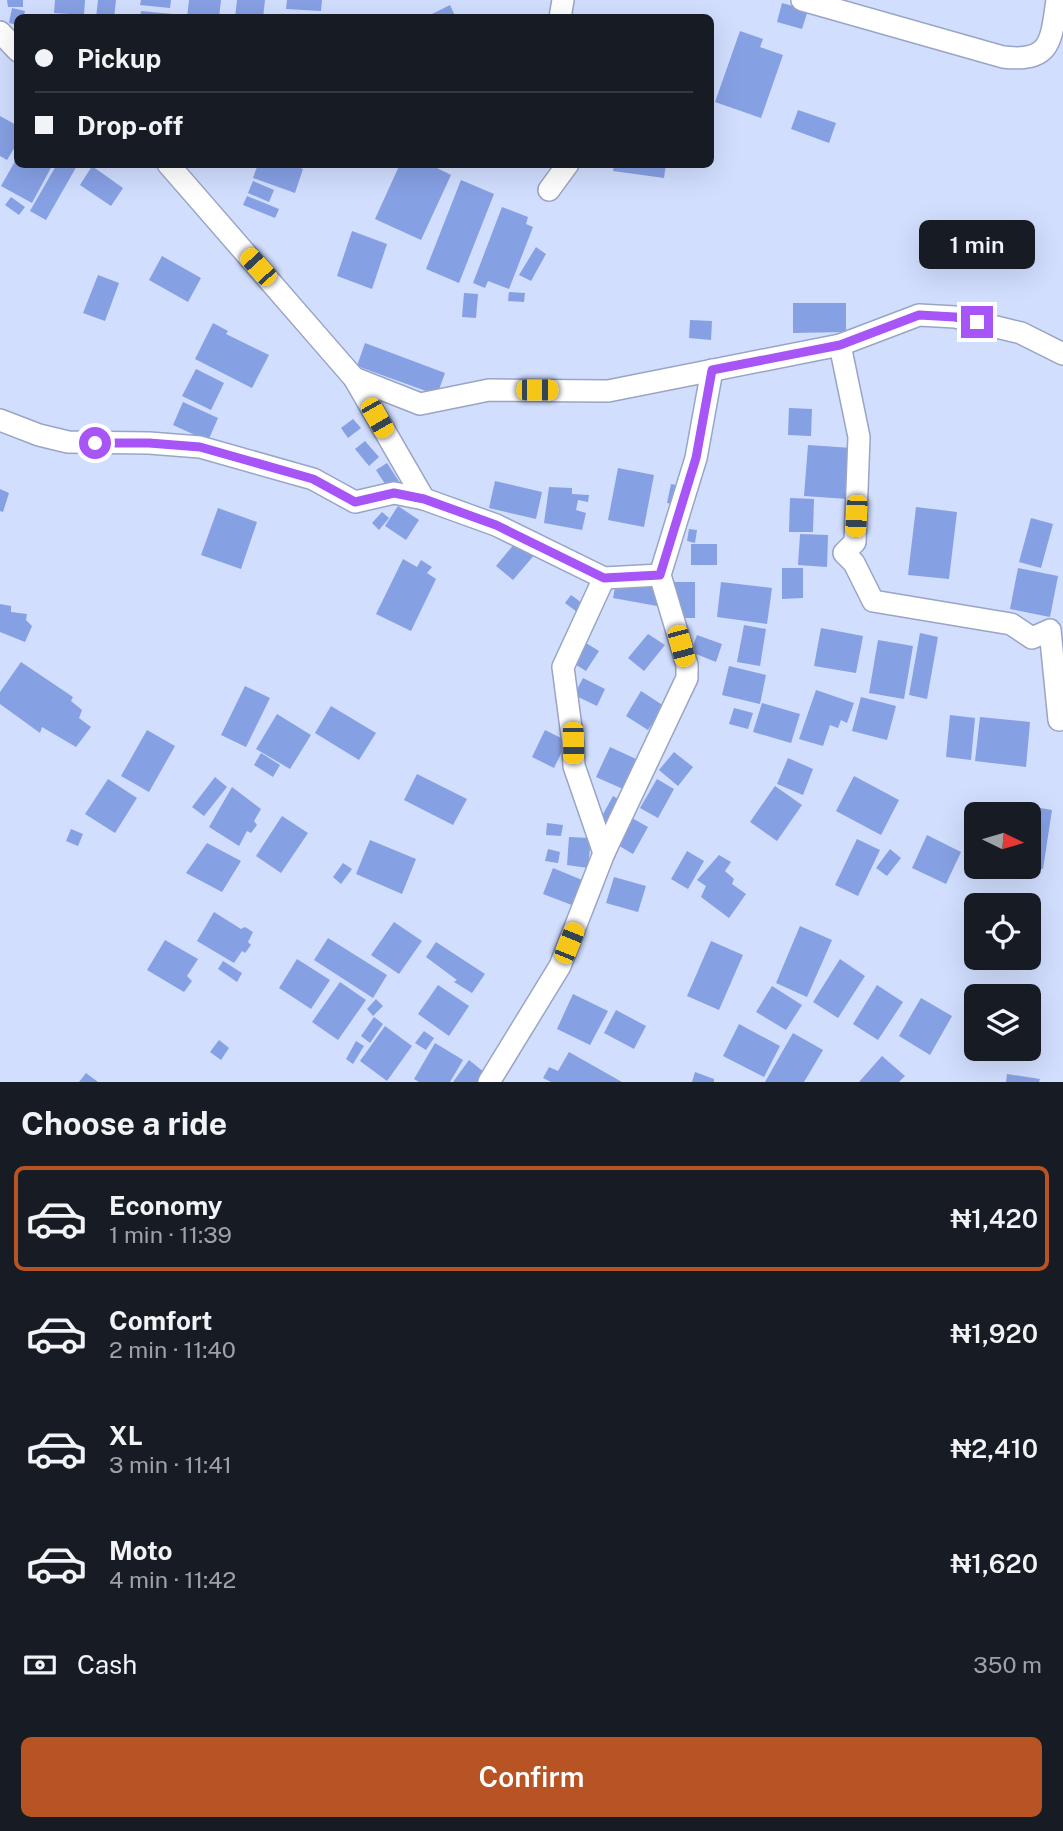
<!DOCTYPE html>
<html lang="en">
<head>
<meta charset="utf-8">
<style>
	body { margin:0; font-family:"Public Sans",sans-serif; background:#242831; color:#f1f3f6; height:100vh; display:flex; flex-direction:column; font-size:26px; white-space:nowrap }
	* { box-sizing:border-box; margin:0 }
	p { font-size:23px; color:#9ea1a6 }
	.icon { flex:none; width:38px; height:38px; fill:none; stroke:currentColor; stroke-width:2; stroke-linecap:round; stroke-linejoin:round }
	.map { position:relative; height:1082px; overflow:hidden }
	.details { display:flex; flex-direction:column; background:#171b24; flex:1 }
	.details>* { flex:none }
	.hud { position:absolute; left:14px; top:14px; width:700px; height:154px; border-radius:10px; box-shadow:0 7px 28px #0002; display:grid; align-content:center; height:154px; padding:0 21px; background:#171b24 }
	.needle { width:46px; rotate:95deg }
	.controls { position:absolute; left:964px; top:802px; display:grid; gap:14px }
	.controls a { display:grid; place-items:center; width:77px; height:77px; border-radius:10px; background:#171b24; box-shadow:0 7px 28px #0002; font-size:35px }
	.end { position:absolute; width:32px; height:32px; margin:-16px; border:9px solid #a855f7; background:#fff; box-shadow:0 0 0 4px #fff }
	.from { border-radius:50% }
	.bubble { position:absolute; height:49px; border-radius:10px; background:#171b24; box-shadow:0 7px 28px #0002; font-size:23px; font-weight:600; line-height:49px; text-align:center }
	.car { position:absolute; width:21px; height:42px; margin:-21px -10px; border-radius:9px; box-shadow:0 0 5px 2px #0007; background:linear-gradient(#f5c518 24%,#345 0 40%,#f5c518 0 76%,#345 0 86%,#f5c518 0) }
	.hud b { display:flex; align-items:center; gap:24px; height:66px; font-size:26px }
	.hud b+b { border-top:2px solid #363941 }
	.hud i { width:18px; height:18px; background:#f1f3f6 }
	ul { padding:0; list-style:none }
	li { display:flex; align-items:center; gap:21px; height:105px; margin:0 14px 10px; padding:0 7px; border:4px solid transparent; border-radius:10px }
	li div { flex:1 }
	li b { display:block; font-size:26px }
	li em { font-style:normal; font-weight:600 }
	li.active { border-color:#b85323 }
	li>.icon { width:63px; height:63px; stroke-width:1.5 }
	h2 { padding:0 21px; font-size:32px; line-height:84px }
	.pay { display:flex; align-items:center; gap:18px; height:77px; padding:0 21px; font-size:26px }
	.pay p { margin-inline-start:auto }
	.action { display:flex; gap:14px; margin-top:auto; padding:14px 21px }
	.action a { flex:1; height:80px; border-radius:10px; background:#b85323; color:#fff; font-size:28px; font-weight:600; line-height:80px; text-align:center }
	.map>svg:first-child { display:block }
	.building { fill:#86a0e4 }
	.lines { fill:none; stroke-linecap:round; stroke-linejoin:round }
	.street-casing { stroke:#99a5c4; stroke-width:24 }
	.street { stroke:#fff; stroke-width:21 }
	.route { stroke:#a855f7; stroke-width:9 }
</style>
</head>
<body>
<div class="map">
<svg width="1063" height="1082" viewBox="0 0 1063 1082">
	<rect width="100%" height="100%" fill="#d1defe"/>
	<!-- building -->
	<g class="building">
		<polygon points="7,0 23,0 23,7 8,7"/>
		<polygon points="55,0 85,0 84,15 54,13"/>
		<polygon points="98,0 116,0 114,18 96,18"/>
		<polygon points="141,0 171,0 170,8 140,5"/>
		<polygon points="189,0 221,0 219,18 187,18"/>
		<polygon points="237,0 265,0 263,18 235,18"/>
		<polygon points="287,0 322,0 321,11 286,9"/>
		<polygon points="782,3 808,10 802,29 777,22"/>
		<polygon points="450,5 456,18 424,18"/>
		<polygon points="12,8 25,11 23,18 18,18 18,25 9,23"/>
		<polygon points="141,11 173,14 172,18 140,18"/>
		<polygon points="740,31 763,39 760,47 783,55 761,118 715,102"/>
		<polygon points="798,110 836,123 829,143 791,129"/>
		<polygon points="0,116 18,126 18,142 7,160 0,156"/>
		<polygon points="18,156 18,164 53,164 32,203 1,186"/>
		<polygon points="57,164 78,164 46,220 30,211"/>
		<polygon points="258,164 290,164 303,169 295,193 253,178"/>
		<polygon points="400,164 429,164 451,175 421,240 375,219"/>
		<polygon points="614,164 666,164 664,178 613,171"/>
		<polygon points="92,166 123,188 111,206 80,185"/>
		<polygon points="461,180 494,194 459,283 426,269"/>
		<polygon points="253,181 274,190 269,202 248,193"/>
		<polygon points="247,196 279,209 275,218 243,205"/>
		<polygon points="11,197 25,207 19,215 5,205"/>
		<polygon points="502,207 528,217 526,224 533,227 509,289 488,281 485,288 473,283"/>
		<polygon points="352,231 387,244 372,289 337,276"/>
		<polygon points="536,247 546,254 531,281 519,275"/>
		<polygon points="162,256 201,278 188,302 149,280"/>
		<polygon points="98,275 119,283 105,321 83,313"/>
		<polygon points="509,292 525,293 524,302 508,301"/>
		<polygon points="464,293 478,294 476,318 462,317"/>
		<polygon points="793,303 846,303 846,332 793,333"/>
		<polygon points="690,320 712,321 711,340 689,338"/>
		<polygon points="213,323 228,331 226,334 269,355 252,388 195,359"/>
		<polygon points="365,343 445,373 437,395 357,366"/>
		<polygon points="196,369 224,383 211,410 182,396"/>
		<polygon points="183,402 218,418 208,441 173,425"/>
		<polygon points="789,408 812,409 811,436 788,435"/>
		<polygon points="353,419 361,428 348,438 341,428"/>
		<polygon points="365,441 379,457 369,466 355,449"/>
		<polygon points="808,445 852,448 848,499 804,496"/>
		<polygon points="387,463 400,483 389,490 376,470"/>
		<polygon points="618,468 654,475 644,527 608,520"/>
		<polygon points="495,481 542,492 536,519 489,508"/>
		<polygon points="671,484 681,486 678,505 667,503"/>
		<polygon points="549,487 572,488 572,494 589,495 588,502 578,500 576,510 586,513 582,530 544,523"/>
		<polygon points="0,489 9,493 3,512 0,511"/>
		<polygon points="790,498 814,499 813,532 789,532"/>
		<polygon points="398,506 419,520 406,540 385,526"/>
		<polygon points="916,507 957,512 949,579 908,575"/>
		<polygon points="218,508 257,522 241,569 201,555"/>
		<polygon points="382,512 389,518 379,530 372,523"/>
		<polygon points="1031,518 1053,524 1041,568 1019,562"/>
		<polygon points="689,529 697,530 695,543 687,541"/>
		<polygon points="800,534 828,535 827,567 798,565"/>
		<polygon points="519,538 536,553 513,580 496,566"/>
		<rect x="691" y="544" width="26" height="21"/>
		<polygon points="403,559 417,567 421,560 432,567 427,573 436,579 411,631 376,614"/>
		<polygon points="782,568 803,568 803,598 782,599"/>
		<polygon points="1018,568 1058,576 1050,617 1010,609"/>
		<polygon points="617,578 662,587 657,606 613,598"/>
		<rect x="674" y="582" width="21" height="36"/>
		<polygon points="721,582 772,588 767,624 717,617"/>
		<polygon points="571,595 582,603 577,612 565,603"/>
		<polygon points="0,604 11,606 11,612 27,614 26,620 32,626 25,642 0,632"/>
		<polygon points="744,625 766,629 760,666 737,662"/>
		<polygon points="821,628 863,636 856,673 814,666"/>
		<polygon points="920,633 938,637 927,699 909,695"/>
		<polygon points="648,634 665,645 644,671 628,658"/>
		<polygon points="697,635 722,644 716,662 691,652"/>
		<polygon points="878,640 913,646 904,699 869,693"/>
		<polygon points="586,643 599,651 586,671 573,663"/>
		<polygon points="21,662 73,697 71,701 82,710 79,718 91,727 76,747 42,727 40,733 0,704 0,692"/>
		<polygon points="729,666 766,675 760,704 722,695"/>
		<polygon points="583,678 605,689 597,706 574,695"/>
		<polygon points="245,686 270,698 246,747 221,735"/>
		<polygon points="816,690 854,703 847,723 841,720 838,728 830,725 823,746 799,739"/>
		<polygon points="641,691 664,706 648,730 626,716"/>
		<polygon points="861,697 896,706 887,740 852,731"/>
		<polygon points="762,703 800,714 791,743 753,732"/>
		<polygon points="331,706 376,733 359,760 315,733"/>
		<polygon points="734,708 753,713 748,729 729,724"/>
		<polygon points="277,714 311,735 290,769 256,749"/>
		<polygon points="950,715 975,718 971,760 946,757"/>
		<polygon points="980,717 1030,722 1026,767 975,761"/>
		<polygon points="147,730 175,746 149,792 121,776"/>
		<polygon points="545,730 567,741 554,768 532,757"/>
		<polygon points="610,747 636,759 623,789 596,777"/>
		<polygon points="674,752 693,767 678,786 659,770"/>
		<polygon points="261,753 280,765 273,777 254,765"/>
		<polygon points="788,758 813,769 803,795 777,784"/>
		<polygon points="417,774 467,799 453,825 404,800"/>
		<polygon points="854,776 899,800 881,835 836,811"/>
		<polygon points="215,777 227,787 204,816 192,807"/>
		<polygon points="108,779 137,798 115,833 85,814"/>
		<polygon points="657,779 674,789 658,818 640,808"/>
		<polygon points="775,786 802,805 777,841 750,822"/>
		<polygon points="232,787 261,809 254,821 257,825 251,833 247,831 239,846 209,827"/>
		<polygon points="613,796 625,803 610,829 598,823"/>
		<polygon points="1012,803 1052,810 1043,869 1029,867 1029,814 1010,814"/>
		<polygon points="282,816 308,833 281,873 256,856"/>
		<polygon points="630,817 648,827 633,854 616,844"/>
		<polygon points="547,823 563,825 561,836 546,835"/>
		<polygon points="71,829 83,834 78,846 66,841"/>
		<polygon points="927,835 961,852 946,884 912,868"/>
		<polygon points="569,837 591,838 588,868 567,865"/>
		<polygon points="857,839 880,850 858,896 835,885"/>
		<polygon points="370,840 416,859 402,894 356,874"/>
		<polygon points="207,843 241,861 222,892 186,873"/>
		<polygon points="548,849 560,852 558,863 545,861"/>
		<polygon points="890,849 901,858 887,876 876,868"/>
		<polygon points="687,851 704,861 688,889 671,879"/>
		<polygon points="719,855 731,862 725,871 734,879 732,884 746,894 729,918 701,897 706,886 697,880"/>
		<polygon points="343,863 352,869 341,884 333,877"/>
		<polygon points="553,868 587,882 577,907 543,894"/>
		<polygon points="614,877 646,886 638,912 606,903"/>
		<polygon points="214,912 241,929 245,927 253,932 248,942 251,945 245,953 242,951 234,963 197,941"/>
		<polygon points="394,922 422,941 399,974 371,955"/>
		<polygon points="800,926 832,940 807,997 776,983"/>
		<polygon points="328,938 387,975 373,998 314,960"/>
		<polygon points="165,940 198,959 187,976 192,981 184,992 147,970"/>
		<polygon points="711,941 743,955 719,1010 687,996"/>
		<polygon points="436,942 485,974 472,993 454,982 457,980 426,957"/>
		<polygon points="297,959 330,980 311,1009 279,988"/>
		<polygon points="840,959 865,976 838,1018 813,1002"/>
		<polygon points="223,961 242,973 237,982 218,969"/>
		<polygon points="340,982 366,1000 338,1040 312,1022"/>
		<polygon points="438,985 469,1006 449,1036 418,1014"/>
		<polygon points="877,985 903,1002 878,1040 853,1024"/>
		<polygon points="772,986 802,1005 786,1030 756,1012"/>
		<polygon points="573,994 608,1011 590,1045 557,1029"/>
		<polygon points="921,998 952,1016 930,1055 899,1036"/>
		<polygon points="376,999 383,1006 373,1016 367,1009"/>
		<polygon points="616,1010 646,1026 634,1049 604,1033"/>
		<polygon points="374,1017 383,1024 370,1043 361,1036"/>
		<polygon points="739,1024 780,1046 764,1077 723,1056"/>
		<polygon points="385,1026 412,1046 387,1081 360,1061"/>
		<polygon points="424,1031 434,1038 426,1050 415,1043"/>
		<polygon points="793,1033 823,1050 804,1082 765,1082"/>
		<polygon points="219,1040 229,1048 221,1060 210,1052"/>
		<polygon points="356,1041 364,1046 353,1064 346,1059"/>
		<polygon points="435,1043 463,1060 450,1082 419,1082 414,1079"/>
		<polygon points="569,1052 622,1082 551,1082 543,1078 549,1067 558,1071"/>
		<polygon points="882,1056 905,1076 899,1082 859,1082"/>
		<polygon points="469,1060 485,1073 479,1082 453,1082"/>
		<polygon points="695,1072 714,1079 714,1082 692,1082"/>
		<polygon points="86,1073 98,1082 79,1082"/>
		<polygon points="1007,1074 1040,1079 1039,1082 1006,1082"/>
	</g>
	<g class="lines">
		<defs>
			<g id="street">
				<path d="M 802,0 L 1003,57 C 1052,63 1051,40 1057,0"/>
				<polyline points="560,18 563,0"/>
				<polyline points="0,32 18,51"/>
				<polyline points="168,164 354,378 424,499"/>
				<polyline points="549,190 568,164"/>
				<polyline points="840,345 859,437 855,542 844,553 854,563 873,601 1011,624 1032,638 1050,630 1059,720"/>
				<polyline points="354,378 420,404 489,390 608,391 840,345 919,315 955,317 1021,333 1063,354"/>
				<polyline points="0,420 39,435 68,442 149,443 200,447 313,479 355,502 394,493 424,499 496,525 604,578 660,575"/>
				<polyline points="604,578 563,667 573,743 574,766 604,853"/>
				<polyline points="489,1082 560,966 604,853 687,678 687,665 660,575 696,458 712,370"/>
			</g>
		</defs>
		<!-- street casing -->
		<use href="#street" class="street-casing"/>
		<!-- street -->
		<use href="#street" class="street"/>
	</g>
	<g class="lines">
		<!-- route -->
		<polyline class="route" points="95,443 149,443 200,447 313,479 355,502 394,493 424,499 496,525 604,578 660,575 696,458 712,370 840,345 919,315 955,317 977,322"/>
	</g>
</svg>
<div class="controls">
<a><svg class="needle" viewBox="-14 -14 28 28"><path d="M0-13l5 13h-10z" fill="#e53935"/><path d="M0 13l5-13h-10z" fill="#9ea1a6"/></svg></a>
<a><svg class="icon" aria-label="locate" viewBox="0 0 24 24"><circle cx="12" cy="12" r="6"/><path d="M12 2v4M12 18v4M2 12h4M18 12h4"/></svg></a>
<a><svg class="icon" aria-label="layers" viewBox="0 0 24 24"><path d="M12 4l9 5-9 5-9-5zM3 14l9 5 9-5"/></svg></a>
</div>
<i class="end from" style="left:95px;top:443px"></i>
<i class="end" style="left:977px;top:322px"></i>
<div class="bubble" style="left:919px;top:220px;width:116px">1 min</div>
<i class="car" style="left:258px;top:267px;rotate:318deg"></i>
<i class="car" style="left:537px;top:390px;rotate:90deg"></i>
<i class="car" style="left:377px;top:418px;rotate:150deg"></i>
<i class="car" style="left:856px;top:516px;rotate:183deg"></i>
<i class="car" style="left:681px;top:646px;rotate:165deg"></i>
<i class="car" style="left:573px;top:743px;rotate:179deg"></i>
<i class="car" style="left:569px;top:943px;rotate:22deg"></i>
<div class="hud">
<b><i class="from"></i>Pickup</b>
<b><i></i>Drop-off</b>
</div>
</div>
<section class="details">
<h2>Choose a ride</h2>
<ul>
<li class="active"><svg class="icon" aria-label="car" viewBox="0 0 24 24"><path d="M5 17H2v-5l4-1 3-4h7l3 4 3 1v5h-3M9 17h6M6 11h13"/><circle cx="7" cy="17" r="2"/><circle cx="17" cy="17" r="2"/></svg><div><b>Economy</b><p>1 min · 11:39</p></div><em>₦1,420</em></li>
<li><svg class="icon" aria-label="car" viewBox="0 0 24 24"><path d="M5 17H2v-5l4-1 3-4h7l3 4 3 1v5h-3M9 17h6M6 11h13"/><circle cx="7" cy="17" r="2"/><circle cx="17" cy="17" r="2"/></svg><div><b>Comfort</b><p>2 min · 11:40</p></div><em>₦1,920</em></li>
<li><svg class="icon" aria-label="car" viewBox="0 0 24 24"><path d="M5 17H2v-5l4-1 3-4h7l3 4 3 1v5h-3M9 17h6M6 11h13"/><circle cx="7" cy="17" r="2"/><circle cx="17" cy="17" r="2"/></svg><div><b>XL</b><p>3 min · 11:41</p></div><em>₦2,410</em></li>
<li><svg class="icon" aria-label="car" viewBox="0 0 24 24"><path d="M5 17H2v-5l4-1 3-4h7l3 4 3 1v5h-3M9 17h6M6 11h13"/><circle cx="7" cy="17" r="2"/><circle cx="17" cy="17" r="2"/></svg><div><b>Moto</b><p>4 min · 11:42</p></div><em>₦1,620</em></li>
</ul>
<div class="pay"><svg class="icon" aria-label="cash" viewBox="0 0 24 24"><path d="M3 7h18v10H3z"/><circle cx="12" cy="12" r="2"/></svg>Cash<p>350 m</p></div>
<div class="action"><a>Confirm</a></div>
</section>
</body>
</html>
